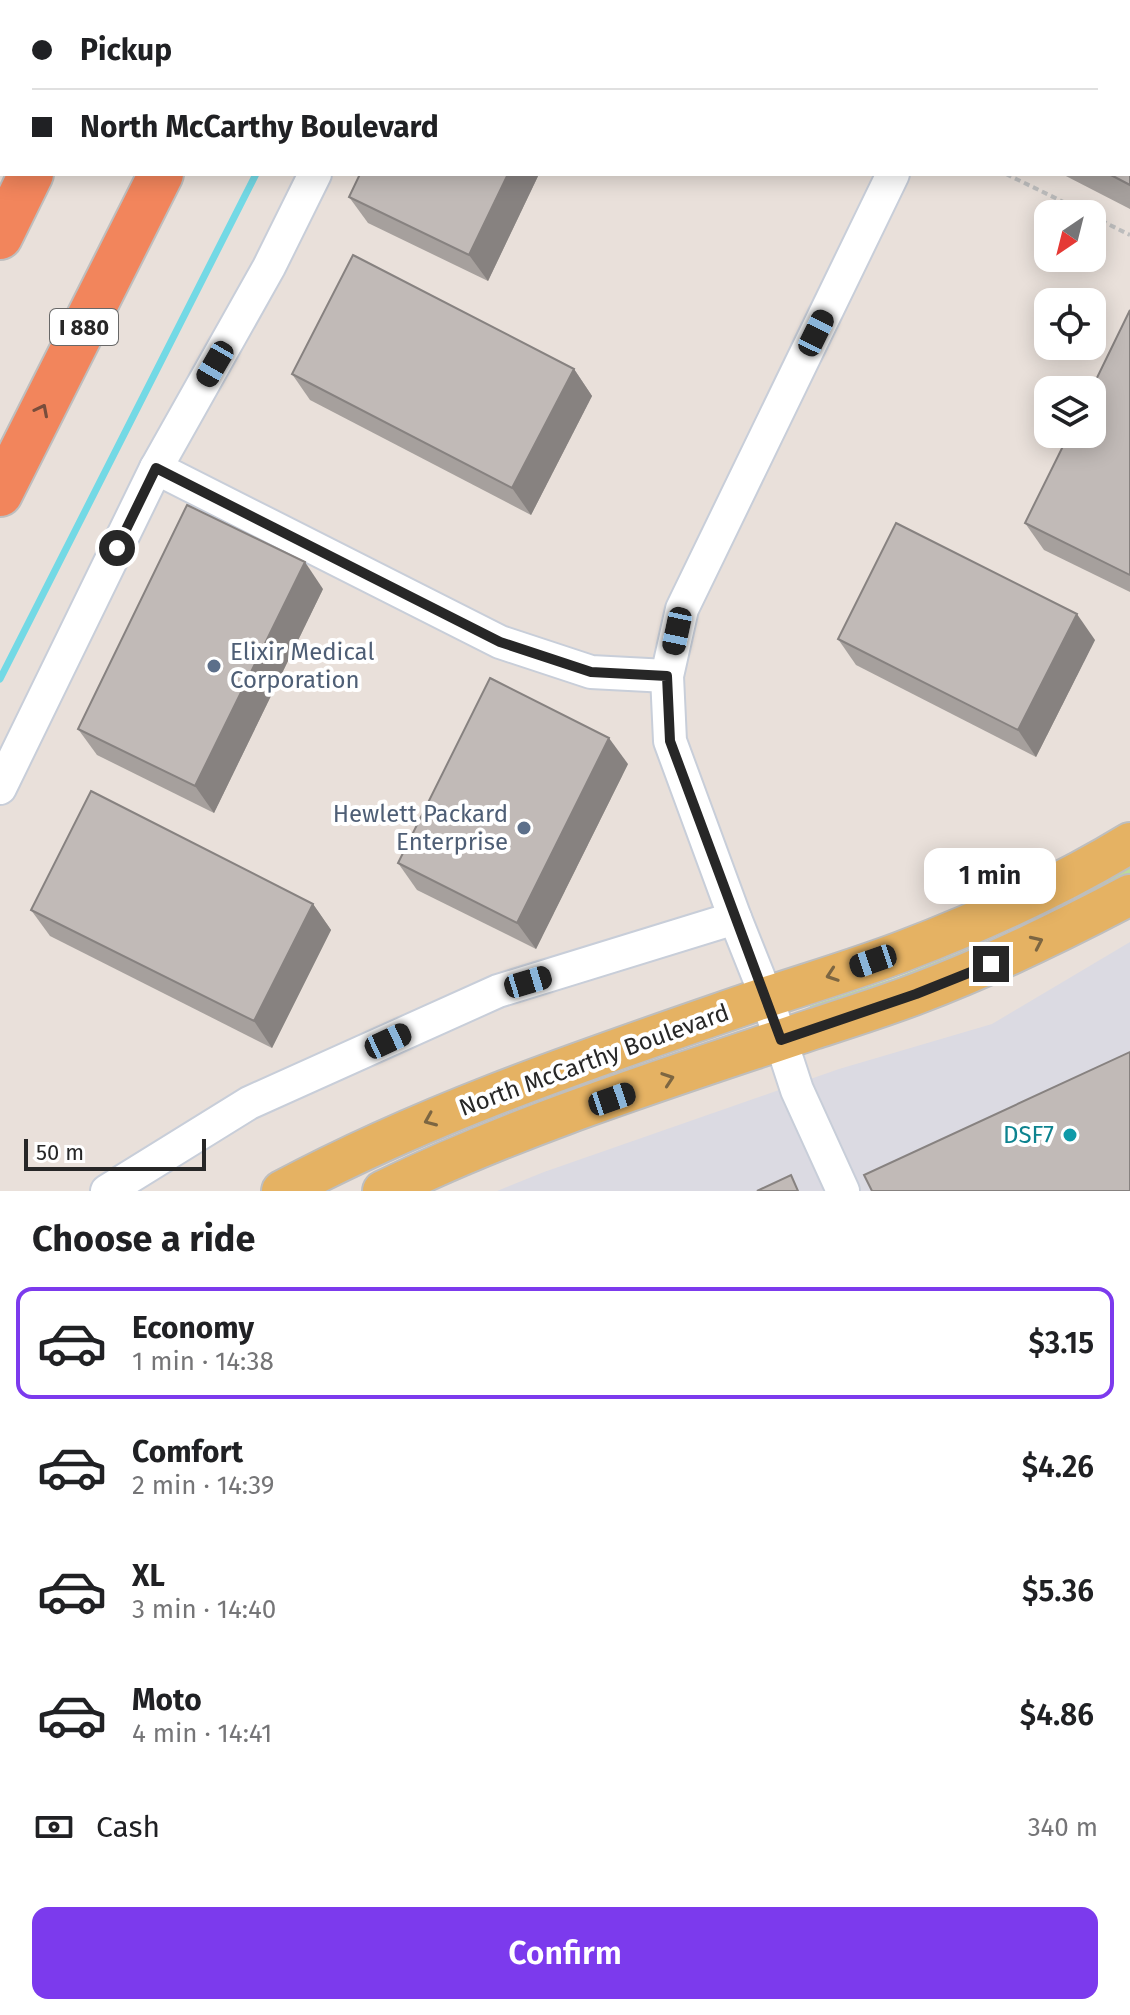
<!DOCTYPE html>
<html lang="en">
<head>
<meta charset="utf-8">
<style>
	body { margin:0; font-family:"Fira Sans",sans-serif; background:#f6f6f6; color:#202124; height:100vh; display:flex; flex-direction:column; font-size:30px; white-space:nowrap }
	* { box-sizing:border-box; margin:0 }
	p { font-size:26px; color:#757577 }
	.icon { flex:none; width:44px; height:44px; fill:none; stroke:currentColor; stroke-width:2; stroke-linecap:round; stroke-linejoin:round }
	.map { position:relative; height:1191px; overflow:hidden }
	.details { display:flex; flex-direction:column; background:#fff; flex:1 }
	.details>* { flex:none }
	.hud { position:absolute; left:0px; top:0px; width:1130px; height:176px; box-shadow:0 4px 20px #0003; display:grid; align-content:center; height:176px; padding:0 32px; background:#fff }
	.needle { width:52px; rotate:215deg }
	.controls { position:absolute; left:1034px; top:200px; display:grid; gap:16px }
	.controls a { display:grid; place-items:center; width:72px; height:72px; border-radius:16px; background:#fff; box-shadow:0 4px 20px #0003; font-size:40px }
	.scale { position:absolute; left:24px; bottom:20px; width:182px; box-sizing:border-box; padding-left:8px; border:4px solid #272727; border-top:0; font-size:22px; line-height:28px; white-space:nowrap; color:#272727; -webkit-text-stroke:6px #fff; paint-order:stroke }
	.end { position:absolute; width:36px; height:36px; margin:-18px; border:10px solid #272727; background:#fff; box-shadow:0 0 0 4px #fff }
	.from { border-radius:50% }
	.bubble { position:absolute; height:56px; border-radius:16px; background:#fff; box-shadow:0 4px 20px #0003; font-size:26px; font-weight:600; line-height:56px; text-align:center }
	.car { position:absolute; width:24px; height:48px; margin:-24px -12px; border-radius:10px; box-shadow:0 0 6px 2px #0007; background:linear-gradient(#222 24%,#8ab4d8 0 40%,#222 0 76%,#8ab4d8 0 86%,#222 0) }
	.hud b { display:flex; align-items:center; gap:28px; height:76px; font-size:30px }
	.hud b+b { border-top:2px solid #e0e0e0 }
	.hud i { width:20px; height:20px; background:#202124 }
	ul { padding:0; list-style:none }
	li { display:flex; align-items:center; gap:24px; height:112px; margin:0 16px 12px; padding:0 16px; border:4px solid transparent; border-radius:16px }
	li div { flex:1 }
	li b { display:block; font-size:30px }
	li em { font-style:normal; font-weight:600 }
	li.current { border-color:#7c3aed }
	li>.icon { width:72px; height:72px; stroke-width:1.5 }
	h2 { padding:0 32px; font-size:36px; line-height:96px }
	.pay { display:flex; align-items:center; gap:20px; height:88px; padding:0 32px; font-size:30px }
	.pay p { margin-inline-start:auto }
	.cta { display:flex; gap:16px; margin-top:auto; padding:16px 32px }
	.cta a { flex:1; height:92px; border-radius:16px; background:#7c3aed; color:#fff; font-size:32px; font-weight:600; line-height:92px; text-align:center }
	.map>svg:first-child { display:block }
	.industrial { fill:#dbdae2 }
	.green { fill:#bbdc9a }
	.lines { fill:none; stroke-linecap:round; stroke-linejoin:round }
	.stream { stroke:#73d9e5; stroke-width:7 }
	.minor-casing { stroke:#c8ced9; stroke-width:36 }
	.major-casing { stroke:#bebebe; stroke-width:44 }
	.highway-casing { stroke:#bebebe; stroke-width:48 }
	.path { stroke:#bebebe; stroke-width:4; stroke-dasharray:6 4; stroke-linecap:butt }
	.minor { stroke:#fff; stroke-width:32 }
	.major { stroke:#e5b263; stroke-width:40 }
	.highway { stroke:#f2855c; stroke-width:44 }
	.wall { fill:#a6a09d }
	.shaded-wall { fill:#878280 }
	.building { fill:#c1bab7; stroke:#878280; stroke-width:2 }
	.oneway { stroke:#784d3c }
	.oneway2 { stroke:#7c6642 }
	.route { stroke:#272727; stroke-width:10 }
	.service-dot { fill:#5c6f8a; stroke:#fff; stroke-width:3 }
	.culture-dot { fill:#0f9aa8; stroke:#fff; stroke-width:3 }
	.labels { text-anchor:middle; stroke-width:8; stroke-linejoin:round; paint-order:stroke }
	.shield { fill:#fff; stroke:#686868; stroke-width:2 }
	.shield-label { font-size:22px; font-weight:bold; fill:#272727 }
	.service-label { font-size:24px; fill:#4e5e75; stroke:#fff; text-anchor:start }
	.street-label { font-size:24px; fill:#272727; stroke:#fff }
	.culture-label { font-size:24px; fill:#0d838f; stroke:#fff; text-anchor:end }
</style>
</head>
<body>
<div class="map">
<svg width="1130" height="1191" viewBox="0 0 1130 1191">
	<rect width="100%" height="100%" fill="#e9e0da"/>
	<!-- industrial -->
	<polygon class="industrial" points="1130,942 1130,1191 497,1191 544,1172 839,1069 992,1024"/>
	<!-- green -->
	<polygon class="green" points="1130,854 1130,873 1029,927 918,974 809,1010 810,1006 898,977 983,943 1022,926"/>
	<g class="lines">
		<!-- stream -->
		<g class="stream">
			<polyline points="23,2 24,0"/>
			<polyline points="342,2 343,0"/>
			<polyline points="0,50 2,46"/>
			<polyline points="0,679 256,174"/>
		</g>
		<defs>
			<g id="minor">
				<polyline points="1071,0 1075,2"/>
				<polyline points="400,2 401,0"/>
				<polyline points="977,2 978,0"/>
				<polyline points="156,468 500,642 591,672 667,676"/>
				<polyline points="0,788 156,468 269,267 315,174"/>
				<polyline points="107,1191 249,1103 498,991 735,918"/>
				<polyline points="843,1191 797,1090 767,998 735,918 670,741 667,676 682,609 893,174"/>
			</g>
			<g id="major">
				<path d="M 282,1191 C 435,1109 600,1055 764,998 C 809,983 856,969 901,952 C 980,922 1058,887 1130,843"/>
				<path d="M 383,1191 C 520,1124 668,1078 813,1029 C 847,1018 882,1007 916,994 C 990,966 1060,932 1130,895"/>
			</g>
			<g id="highway">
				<polyline points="115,2 116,0"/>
				<polyline points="248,2 249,0"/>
				<polyline points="0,237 31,174"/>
				<polyline points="0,494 161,174"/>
			</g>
		</defs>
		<!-- minor casing -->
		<use href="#minor" class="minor-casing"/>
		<!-- major casing -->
		<use href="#major" class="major-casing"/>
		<!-- highway casing -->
		<use href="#highway" class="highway-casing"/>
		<!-- path -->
		<g class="path">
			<polyline points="650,0 654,2"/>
			<polyline points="1006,174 1088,214"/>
			<polyline points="1092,216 1130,235"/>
		</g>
		<!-- minor -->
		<use href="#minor" class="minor"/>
		<!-- major -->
		<use href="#major" class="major"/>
		<!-- highway -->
		<use href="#highway" class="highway"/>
	</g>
	<!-- wall -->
	<g class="wall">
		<polygon points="696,0 780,0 779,2 700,2"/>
		<polygon points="1130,38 1130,209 1062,174 1128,174"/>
		<polygon points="539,174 488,281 368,223 349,197"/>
		<polygon points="1130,310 1130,592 1044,550 1025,523"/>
		<polygon points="574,369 592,396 531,515 310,400 292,374"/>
		<polygon points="323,589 214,813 97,755 78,729"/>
		<polygon points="838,639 1095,640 1036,757 856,665"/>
		<polygon points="628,764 536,949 417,890 398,863"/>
		<polygon points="313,904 331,930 272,1048 50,936 31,910"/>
	</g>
	<!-- shaded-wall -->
	<g class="shaded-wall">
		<polygon points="748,0 780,0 779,2 747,2"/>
		<polygon points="508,174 539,174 488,281 469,255"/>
		<polygon points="574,369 592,396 531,515 512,488"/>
		<polygon points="305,562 323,589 214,813 195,786"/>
		<polygon points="1077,614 1095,640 1036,757 1018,730"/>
		<polygon points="609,738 628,764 536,949 517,923"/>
		<polygon points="313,904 331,930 272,1048 254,1021"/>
	</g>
	<!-- building -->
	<g class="building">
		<polygon points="444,0 592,0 591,2 443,2"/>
		<polygon points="729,0 748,0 747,2 733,2"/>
		<polygon points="1128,37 1130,38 1130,185 1109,174 1128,174"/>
		<polygon points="360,174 508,174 469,255 349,197"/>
		<polygon points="353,255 574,369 512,488 292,374"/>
		<polygon points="1130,310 1130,575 1025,523 1069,434 1092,434 1092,390 1091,390"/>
		<polygon points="187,505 305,562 195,786 78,729"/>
		<polygon points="896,523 1077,614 1018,730 838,639"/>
		<polygon points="490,678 609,738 517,923 398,863"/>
		<polygon points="91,791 313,904 254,1021 31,910"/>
		<polygon points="1130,1052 1130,1191 872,1191 864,1175"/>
		<polygon points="791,1175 798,1191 757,1191"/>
	</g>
	<!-- one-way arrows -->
	<defs><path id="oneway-chevron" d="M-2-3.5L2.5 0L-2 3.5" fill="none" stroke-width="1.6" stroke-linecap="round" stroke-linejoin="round" transform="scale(2)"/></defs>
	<use class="oneway" href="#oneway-chevron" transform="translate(42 410) rotate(-63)"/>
	<g class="oneway2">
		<use href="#oneway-chevron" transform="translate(1037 942) rotate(-25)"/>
		<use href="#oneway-chevron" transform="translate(832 975) rotate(161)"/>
		<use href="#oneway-chevron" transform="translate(668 1079) rotate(-19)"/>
		<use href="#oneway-chevron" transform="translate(430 1120) rotate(157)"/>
	</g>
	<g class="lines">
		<!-- route -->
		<polyline class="route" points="117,548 156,468 500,642 591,672 667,676 670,741 781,1040 916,994 991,964"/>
	</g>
	<!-- markers -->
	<g class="service-dot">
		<circle cx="214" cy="666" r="8"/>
		<circle cx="524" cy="828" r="8"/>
	</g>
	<circle class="culture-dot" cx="1070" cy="1135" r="8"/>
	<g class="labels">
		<!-- shield labels -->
		<rect class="shield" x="50" y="309" width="68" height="36" rx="6"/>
		<g class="shield-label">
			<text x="84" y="335">I 880</text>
		</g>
		<!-- service labels -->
		<g class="service-label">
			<text x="230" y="660">Elixir Medical<tspan x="230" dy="28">Corporation</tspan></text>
			<text x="508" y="822" text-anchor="end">Hewlett Packard<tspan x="508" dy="28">Enterprise</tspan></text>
		</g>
		<!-- street labels -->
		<g class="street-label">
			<text transform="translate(594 1060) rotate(-20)" y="8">North McCarthy Boulevard</text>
		</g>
		<!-- culture labels -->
		<g class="culture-label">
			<text x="1054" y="1143">DSF7</text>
		</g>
	</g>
</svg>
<div class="controls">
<a><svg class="needle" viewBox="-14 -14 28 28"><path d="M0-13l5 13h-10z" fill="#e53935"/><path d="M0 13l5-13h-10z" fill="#757577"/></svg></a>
<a><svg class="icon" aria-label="locate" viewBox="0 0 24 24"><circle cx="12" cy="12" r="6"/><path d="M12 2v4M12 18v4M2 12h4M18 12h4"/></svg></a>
<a><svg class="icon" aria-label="layers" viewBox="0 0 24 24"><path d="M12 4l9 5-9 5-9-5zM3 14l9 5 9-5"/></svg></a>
</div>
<div class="scale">50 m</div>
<i class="end from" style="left:117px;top:548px"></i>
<i class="end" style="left:991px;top:964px"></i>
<div class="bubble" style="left:924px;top:848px;width:132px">1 min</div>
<i class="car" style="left:816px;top:333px;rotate:26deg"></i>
<i class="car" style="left:215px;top:364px;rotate:210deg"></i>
<i class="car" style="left:677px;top:631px;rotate:192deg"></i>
<i class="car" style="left:873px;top:961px;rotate:251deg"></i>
<i class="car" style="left:528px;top:982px;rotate:73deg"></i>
<i class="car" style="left:388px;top:1041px;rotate:65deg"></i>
<i class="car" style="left:612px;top:1099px;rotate:71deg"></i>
<div class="hud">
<b><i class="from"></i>Pickup</b>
<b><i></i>North McCarthy Boulevard</b>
</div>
</div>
<section class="details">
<h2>Choose a ride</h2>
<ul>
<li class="current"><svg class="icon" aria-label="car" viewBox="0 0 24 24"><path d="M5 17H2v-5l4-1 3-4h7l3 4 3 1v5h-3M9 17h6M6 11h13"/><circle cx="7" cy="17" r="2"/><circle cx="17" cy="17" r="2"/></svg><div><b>Economy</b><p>1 min · 14:38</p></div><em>$3.15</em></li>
<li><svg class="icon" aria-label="car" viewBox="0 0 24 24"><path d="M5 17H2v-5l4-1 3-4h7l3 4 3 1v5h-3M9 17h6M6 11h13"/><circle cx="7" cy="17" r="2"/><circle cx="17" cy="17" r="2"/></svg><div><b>Comfort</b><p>2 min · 14:39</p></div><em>$4.26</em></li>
<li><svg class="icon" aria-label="car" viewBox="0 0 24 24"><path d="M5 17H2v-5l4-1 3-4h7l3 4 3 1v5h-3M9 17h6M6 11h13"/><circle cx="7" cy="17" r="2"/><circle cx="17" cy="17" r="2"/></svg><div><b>XL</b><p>3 min · 14:40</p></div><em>$5.36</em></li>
<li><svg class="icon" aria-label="car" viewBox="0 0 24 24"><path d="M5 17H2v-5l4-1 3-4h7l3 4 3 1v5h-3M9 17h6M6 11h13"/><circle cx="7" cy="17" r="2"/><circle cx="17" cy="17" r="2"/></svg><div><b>Moto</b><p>4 min · 14:41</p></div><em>$4.86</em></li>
</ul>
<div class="pay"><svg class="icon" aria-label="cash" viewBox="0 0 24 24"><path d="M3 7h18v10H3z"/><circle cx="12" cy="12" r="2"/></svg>Cash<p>340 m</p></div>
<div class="cta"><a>Confirm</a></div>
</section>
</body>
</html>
